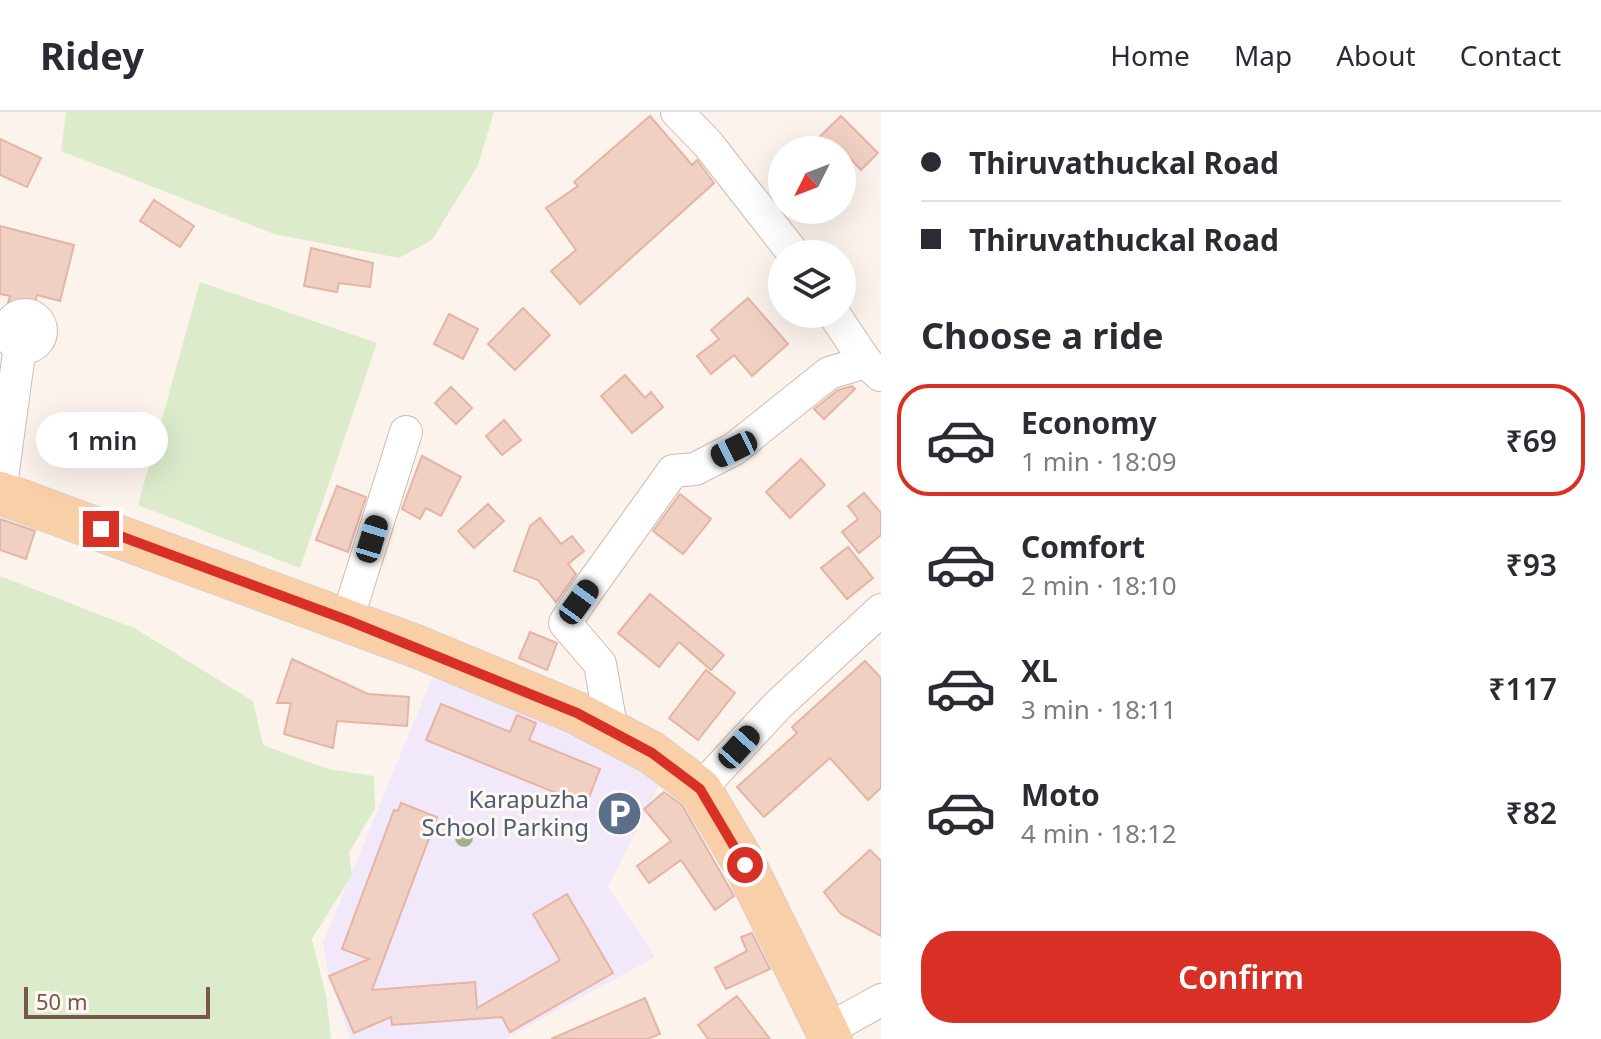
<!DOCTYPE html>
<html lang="en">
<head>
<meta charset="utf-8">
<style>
	body { margin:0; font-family:"Noto Sans",sans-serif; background:#f7f7f7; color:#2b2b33; height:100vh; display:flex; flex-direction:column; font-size:30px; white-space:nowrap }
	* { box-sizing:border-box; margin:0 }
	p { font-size:26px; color:#7c7c81 }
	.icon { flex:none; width:44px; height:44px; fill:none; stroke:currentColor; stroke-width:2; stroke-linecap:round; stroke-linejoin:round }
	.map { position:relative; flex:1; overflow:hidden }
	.side { display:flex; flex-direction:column; background:#fff; width:720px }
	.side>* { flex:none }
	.banner { display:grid; align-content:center; height:176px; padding:0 40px; background:#fff }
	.needle { width:52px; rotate:228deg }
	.fabs { position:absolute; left:768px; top:24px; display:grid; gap:16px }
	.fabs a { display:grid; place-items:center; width:88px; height:88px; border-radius:50%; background:#fff; box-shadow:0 8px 32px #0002; font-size:40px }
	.scale { position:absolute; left:24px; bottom:20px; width:186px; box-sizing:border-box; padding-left:8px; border:4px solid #78574e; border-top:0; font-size:22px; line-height:28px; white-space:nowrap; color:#78574e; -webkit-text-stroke:6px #fff8f3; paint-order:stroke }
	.end { position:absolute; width:36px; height:36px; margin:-18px; border:10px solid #d93025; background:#fff; box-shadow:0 0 0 4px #fff }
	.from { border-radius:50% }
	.bubble { position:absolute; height:56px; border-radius:28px; background:#fff; box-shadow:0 8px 32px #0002; font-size:26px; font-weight:600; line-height:56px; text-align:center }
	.car { position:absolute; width:24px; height:48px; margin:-24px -12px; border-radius:10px; box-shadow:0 0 6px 2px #0007; background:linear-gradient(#222 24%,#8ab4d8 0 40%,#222 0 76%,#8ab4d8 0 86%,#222 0) }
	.banner b { display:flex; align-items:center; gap:28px; height:76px; font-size:30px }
	.banner b+b { border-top:2px solid #e1e1e2 }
	.banner i { width:20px; height:20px; background:#2b2b33 }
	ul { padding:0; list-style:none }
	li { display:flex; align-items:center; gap:24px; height:112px; margin:0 16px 12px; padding:0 24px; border:4px solid transparent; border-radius:32px }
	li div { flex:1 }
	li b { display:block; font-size:30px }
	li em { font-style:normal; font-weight:600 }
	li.current { border-color:#d93025 }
	li>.icon { width:72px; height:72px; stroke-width:1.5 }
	h2 { padding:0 40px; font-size:36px; line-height:96px }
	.primary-button { display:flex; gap:16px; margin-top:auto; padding:16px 40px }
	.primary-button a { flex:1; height:92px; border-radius:32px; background:#d93025; color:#fff; font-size:32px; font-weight:600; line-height:92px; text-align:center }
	header { display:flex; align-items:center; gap:48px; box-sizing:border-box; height:112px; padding:0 40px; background:#fff; border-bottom:2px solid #e1e1e2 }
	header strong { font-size:38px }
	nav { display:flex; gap:44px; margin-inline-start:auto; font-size:28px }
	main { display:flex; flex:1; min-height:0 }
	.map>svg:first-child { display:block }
	.education { fill:#f1e8f9 }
	.green { fill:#dcebca }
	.building { fill:#f1d0c4; stroke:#e4b4a5; stroke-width:2 }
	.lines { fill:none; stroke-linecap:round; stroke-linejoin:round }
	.minor-casing { stroke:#cfbab1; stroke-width:34 }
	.major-casing { stroke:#d9d0cd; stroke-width:44 }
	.minor { stroke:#fff; stroke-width:32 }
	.major { stroke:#f8cfa7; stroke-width:42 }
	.tree { fill:#a3af8f }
	.route { stroke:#d93025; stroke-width:10 }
	.labels { text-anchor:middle; stroke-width:6; stroke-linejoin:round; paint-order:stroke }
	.service-label { font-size:24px; fill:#4e5e75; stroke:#fff8f3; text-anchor:end }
</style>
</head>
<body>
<header>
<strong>Ridey</strong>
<nav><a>Home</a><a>Map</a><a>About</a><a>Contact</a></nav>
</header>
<main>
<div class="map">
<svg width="881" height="927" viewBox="0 0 881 927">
	<rect width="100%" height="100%" fill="#fcf4ec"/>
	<!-- education -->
	<polygon class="education" points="436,556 662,667 608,775 655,845 505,927 350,927 328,860 323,831"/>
	<!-- green -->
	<g class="green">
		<polygon points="66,0 494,0 478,53 432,128 399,146 274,122 61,39"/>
		<polygon points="200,170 377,231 300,456 138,393"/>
		<polygon points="0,464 134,516 253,589 263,633 328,657 374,664 375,696 349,741 352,763 312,827 326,884 331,927 0,927"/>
	</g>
	<!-- building -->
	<g class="building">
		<polygon points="650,4 692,53 697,48 714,71 580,192 551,159 576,138 546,96 578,74 574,70"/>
		<polygon points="841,4 878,41 861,58 842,38 806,38"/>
		<polygon points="0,27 41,46 27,75 0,63"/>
		<polygon points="154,88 194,114 180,135 140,109"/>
		<polygon points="0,114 74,133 60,189 37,183 33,198 8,191 10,184 0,182"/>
		<polygon points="311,136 373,151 370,175 339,171 337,180 304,174"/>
		<polygon points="748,186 788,232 752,264 734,243 711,262 697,244 719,227 711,218"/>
		<polygon points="523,196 550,223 515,258 488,232"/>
		<polygon points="449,202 478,217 463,247 434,232"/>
		<polygon points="625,263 645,286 651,280 663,295 632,321 601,284"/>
		<polygon points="852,274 855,277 824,307 814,297 838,278"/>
		<polygon points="451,275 472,296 456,312 435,291"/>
		<polygon points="504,308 521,328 502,343 486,324"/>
		<polygon points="422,344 461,365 441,404 426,396 420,407 402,397"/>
		<polygon points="801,347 825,373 790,406 766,380"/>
		<polygon points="337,374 366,385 348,440 316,428"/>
		<polygon points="864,381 881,401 881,423 859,441 842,420 858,407 848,394"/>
		<polygon points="680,382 711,407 683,442 653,419"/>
		<polygon points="488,392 504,409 474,436 458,419"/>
		<polygon points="540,406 561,432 572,424 584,439 568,452 576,462 556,490 538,468 514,459 530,414"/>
		<polygon points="0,407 35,419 26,447 0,438"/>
		<polygon points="848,435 873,466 847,487 821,456"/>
		<polygon points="650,482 724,543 711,558 679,530 659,555 618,521"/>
		<polygon points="530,520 557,531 547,558 519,546"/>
		<polygon points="292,547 368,582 409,585 407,614 337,609 333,636 284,622 291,591 277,591"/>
		<polygon points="865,549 881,566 881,676 868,688 830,646 764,705 737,675 797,621 792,615"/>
		<polygon points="706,558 735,581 698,628 669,606"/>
		<polygon points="441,592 510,620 517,603 536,611 529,628 600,657 586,693 426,628"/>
		<polygon points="664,680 682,693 734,784 715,798 681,748 649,771 637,754 671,729 644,697"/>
		<polygon points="401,691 437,705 372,878 475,870 477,896 560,848 533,802 567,782 613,861 510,920 502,905 392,913 391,905 354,921 329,864 369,847 342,837 394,698 398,699"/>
		<polygon points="870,738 881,749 881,824 841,802 824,780"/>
		<polygon points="752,821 770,857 726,877 715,856 747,839 741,825"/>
		<polygon points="737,884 770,927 708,927 698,913"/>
		<polygon points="645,886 660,922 648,927 551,927"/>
	</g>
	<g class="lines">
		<defs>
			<g id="minor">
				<polyline points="677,0 708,32 794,142"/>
				<polyline points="834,202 866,250 880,263"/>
				<circle cx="25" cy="219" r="16"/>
				<polyline points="0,381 20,234"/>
				<polyline points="347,508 406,320"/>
				<polyline points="612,620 600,552 565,511 579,490 673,359 695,357 734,337 829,261 866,250"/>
				<polyline points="700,677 778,593 881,498"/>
				<polyline points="827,918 881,888"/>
			</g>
			<polyline id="major" points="0,381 418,535 577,601 652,641 700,677 745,753 831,927"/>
		</defs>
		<!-- minor casing -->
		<use href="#minor" class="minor-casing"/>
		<!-- major casing -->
		<use href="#major" class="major-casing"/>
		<!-- minor -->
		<use href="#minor" class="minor"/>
		<!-- major -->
		<use href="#major" class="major"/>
	</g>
	<!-- trees -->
	<circle class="tree" cx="464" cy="726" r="9"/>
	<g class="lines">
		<!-- route -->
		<polyline class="route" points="101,417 347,508 577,601 652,641 700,677 745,753"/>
	</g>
	<!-- icons -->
	<defs>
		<symbol id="parking-disc" viewBox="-11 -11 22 22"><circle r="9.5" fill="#5c6f8a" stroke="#fff8f3"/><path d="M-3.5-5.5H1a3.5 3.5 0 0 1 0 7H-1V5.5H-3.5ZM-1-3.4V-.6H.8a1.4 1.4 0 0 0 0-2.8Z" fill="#fff"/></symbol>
	</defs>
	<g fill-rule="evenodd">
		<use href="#parking-disc" x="594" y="676" width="51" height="51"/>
	</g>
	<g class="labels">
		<!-- service labels -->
		<g class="service-label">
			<text x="589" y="696">Karapuzha<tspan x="589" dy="28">School Parking</tspan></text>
		</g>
	</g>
</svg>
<div class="fabs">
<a><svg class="needle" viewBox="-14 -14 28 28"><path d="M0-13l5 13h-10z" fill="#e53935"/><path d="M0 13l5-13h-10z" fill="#7c7c81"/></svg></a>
<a><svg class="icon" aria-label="layers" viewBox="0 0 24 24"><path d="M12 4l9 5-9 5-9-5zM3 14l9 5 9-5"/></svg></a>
</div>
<div class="scale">50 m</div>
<i class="end from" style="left:745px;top:753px"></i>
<i class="end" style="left:101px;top:417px"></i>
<div class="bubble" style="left:36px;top:300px;width:132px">1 min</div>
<i class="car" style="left:734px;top:337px;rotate:244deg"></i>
<i class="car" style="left:372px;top:427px;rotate:17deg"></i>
<i class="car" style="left:579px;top:490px;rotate:36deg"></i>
<i class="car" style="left:739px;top:635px;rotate:42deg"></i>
</div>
<section class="side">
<div class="banner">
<b><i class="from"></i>Thiruvathuckal Road</b>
<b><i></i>Thiruvathuckal Road</b>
</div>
<h2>Choose a ride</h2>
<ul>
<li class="current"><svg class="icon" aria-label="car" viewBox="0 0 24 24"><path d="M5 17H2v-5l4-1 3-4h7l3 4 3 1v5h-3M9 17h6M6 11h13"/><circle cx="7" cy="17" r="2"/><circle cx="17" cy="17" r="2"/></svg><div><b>Economy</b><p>1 min · 18:09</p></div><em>₹69</em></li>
<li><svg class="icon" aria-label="car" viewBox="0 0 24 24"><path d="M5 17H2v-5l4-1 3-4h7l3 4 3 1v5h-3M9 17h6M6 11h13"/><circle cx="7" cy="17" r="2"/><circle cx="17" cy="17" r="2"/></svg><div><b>Comfort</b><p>2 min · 18:10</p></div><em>₹93</em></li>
<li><svg class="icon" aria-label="car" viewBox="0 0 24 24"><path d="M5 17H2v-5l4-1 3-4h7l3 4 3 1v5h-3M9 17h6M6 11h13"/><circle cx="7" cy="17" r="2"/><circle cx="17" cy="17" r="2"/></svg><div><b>XL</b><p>3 min · 18:11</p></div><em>₹117</em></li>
<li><svg class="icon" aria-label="car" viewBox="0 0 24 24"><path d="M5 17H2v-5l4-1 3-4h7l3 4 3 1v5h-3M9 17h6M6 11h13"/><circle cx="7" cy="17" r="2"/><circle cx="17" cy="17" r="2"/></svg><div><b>Moto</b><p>4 min · 18:12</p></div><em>₹82</em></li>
</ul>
<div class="primary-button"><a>Confirm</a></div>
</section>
</main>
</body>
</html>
